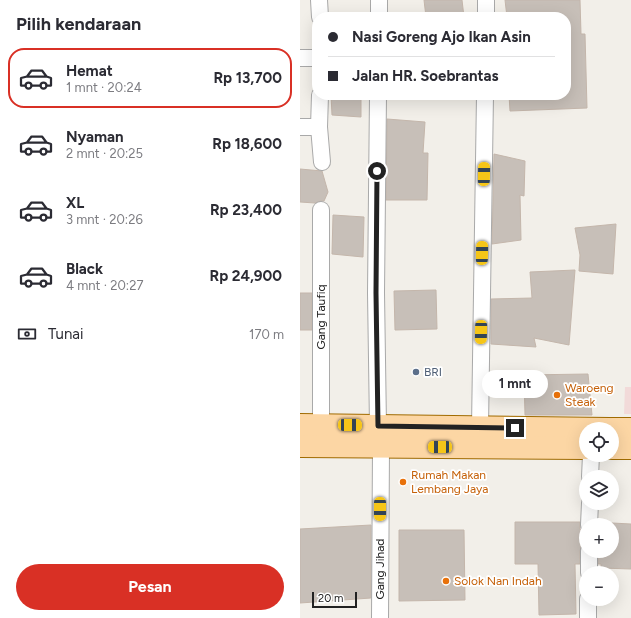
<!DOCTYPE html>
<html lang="id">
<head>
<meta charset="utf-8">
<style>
	body { margin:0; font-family:Figtree,sans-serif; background:#f7f7f7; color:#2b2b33; height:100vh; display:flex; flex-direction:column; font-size:15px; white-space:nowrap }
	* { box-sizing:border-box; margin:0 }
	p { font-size:13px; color:#7c7c81 }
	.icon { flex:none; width:22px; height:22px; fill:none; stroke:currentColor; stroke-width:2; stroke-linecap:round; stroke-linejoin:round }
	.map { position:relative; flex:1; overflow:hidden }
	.drawer { display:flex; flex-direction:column; background:#fff; width:300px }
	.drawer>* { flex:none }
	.banner { position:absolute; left:12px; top:12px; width:259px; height:88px; border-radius:16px; box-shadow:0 4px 16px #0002; display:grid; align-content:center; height:88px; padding:0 16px; background:#fff }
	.fabs { position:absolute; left:279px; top:422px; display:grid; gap:8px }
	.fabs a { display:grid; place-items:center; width:40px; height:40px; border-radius:50%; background:#fff; box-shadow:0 4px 16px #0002; font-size:20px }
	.scale { position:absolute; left:12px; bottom:10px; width:45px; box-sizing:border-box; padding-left:4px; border:2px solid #222; border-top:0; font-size:11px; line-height:14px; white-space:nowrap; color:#222; -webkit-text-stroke:3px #fff; paint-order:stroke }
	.end { position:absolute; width:18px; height:18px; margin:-9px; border:5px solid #222; background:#fff; box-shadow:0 0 0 2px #fff }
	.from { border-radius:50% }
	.bubble { position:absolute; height:28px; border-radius:14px; background:#fff; box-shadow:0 4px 16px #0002; font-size:13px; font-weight:700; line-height:28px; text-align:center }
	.car { position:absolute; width:12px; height:24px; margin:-12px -6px; border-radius:5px; box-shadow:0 0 3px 1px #0007; background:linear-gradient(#f5c518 24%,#345 0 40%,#f5c518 0 76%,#345 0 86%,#f5c518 0) }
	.banner b { display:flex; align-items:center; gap:14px; height:38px; font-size:15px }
	.banner b+b { border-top:1px solid #e1e1e2 }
	.banner i { width:10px; height:10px; background:#2b2b33 }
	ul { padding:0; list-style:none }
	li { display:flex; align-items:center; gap:12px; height:60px; margin:0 8px 6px; padding:0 8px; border:2px solid transparent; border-radius:16px }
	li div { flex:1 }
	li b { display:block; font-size:15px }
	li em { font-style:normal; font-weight:700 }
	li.on { border-color:#d93025 }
	li>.icon { width:36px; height:36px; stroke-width:1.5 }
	h2 { padding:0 16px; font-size:18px; line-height:48px }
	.pay { display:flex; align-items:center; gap:10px; height:44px; padding:0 16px; font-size:15px }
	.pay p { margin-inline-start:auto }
	.button { display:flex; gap:8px; margin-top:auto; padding:8px 16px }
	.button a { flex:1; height:46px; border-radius:24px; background:#d93025; color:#fff; font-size:16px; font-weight:700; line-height:46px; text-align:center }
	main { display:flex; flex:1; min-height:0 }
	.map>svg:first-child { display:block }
	.commercial { fill:#f2dad9 }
	.building { fill:#c7bfb8; stroke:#c4b6ab }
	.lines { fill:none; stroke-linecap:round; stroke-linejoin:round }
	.minor-casing { stroke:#a9a9a9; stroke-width:18 }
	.primary-casing { stroke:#a06b00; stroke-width:24 }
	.minor { stroke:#fff; stroke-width:16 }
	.primary { stroke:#fcd6a4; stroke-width:22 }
	.route { stroke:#222; stroke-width:5 }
	.service-dot { fill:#5c6f8a; stroke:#fff; stroke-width:1.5 }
	.food-dot { fill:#e8710a; stroke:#fff; stroke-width:1.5 }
	.labels { text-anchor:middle; stroke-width:3.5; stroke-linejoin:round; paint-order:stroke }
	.street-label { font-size:12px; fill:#222; stroke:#fff }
	.service-label { font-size:12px; fill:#4e5e75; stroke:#fff; text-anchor:start }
	.food-label { font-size:12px; fill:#c56008; stroke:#fff; text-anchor:start }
</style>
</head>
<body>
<main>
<section class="drawer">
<h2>Pilih kendaraan</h2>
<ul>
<li class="on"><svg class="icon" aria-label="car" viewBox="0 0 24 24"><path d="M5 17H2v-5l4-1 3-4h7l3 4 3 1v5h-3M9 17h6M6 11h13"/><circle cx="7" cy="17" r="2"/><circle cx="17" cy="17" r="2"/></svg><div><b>Hemat</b><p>1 mnt · 20:24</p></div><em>Rp 13,700</em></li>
<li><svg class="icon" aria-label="car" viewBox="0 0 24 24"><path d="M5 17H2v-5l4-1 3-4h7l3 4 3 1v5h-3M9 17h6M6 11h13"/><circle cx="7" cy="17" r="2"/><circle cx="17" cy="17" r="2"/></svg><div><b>Nyaman</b><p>2 mnt · 20:25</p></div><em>Rp 18,600</em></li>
<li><svg class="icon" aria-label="car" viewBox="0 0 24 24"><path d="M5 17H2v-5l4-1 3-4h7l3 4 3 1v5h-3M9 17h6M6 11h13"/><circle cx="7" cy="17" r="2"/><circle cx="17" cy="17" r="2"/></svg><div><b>XL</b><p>3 mnt · 20:26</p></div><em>Rp 23,400</em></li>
<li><svg class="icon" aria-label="car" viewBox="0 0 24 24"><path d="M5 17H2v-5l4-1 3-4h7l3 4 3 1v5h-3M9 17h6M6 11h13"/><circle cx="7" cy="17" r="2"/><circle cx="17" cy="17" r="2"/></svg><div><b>Black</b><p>4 mnt · 20:27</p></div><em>Rp 24,900</em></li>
</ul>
<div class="pay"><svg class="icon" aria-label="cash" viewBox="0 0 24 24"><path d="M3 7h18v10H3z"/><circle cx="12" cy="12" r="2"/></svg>Tunai<p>170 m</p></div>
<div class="button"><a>Pesan</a></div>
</section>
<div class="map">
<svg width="331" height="618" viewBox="0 0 331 618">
	<rect width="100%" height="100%" fill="#f2efe9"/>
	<!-- commercial -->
	<polygon class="commercial" points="325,387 331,387 331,414 324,414"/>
	<!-- building -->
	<g class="building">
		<polygon points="124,0 162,0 164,17 126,17"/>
		<polygon points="205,0 280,0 281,34 285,34 287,108 210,111 209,95 266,95 266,17 207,17"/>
		<polygon points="31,95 61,95 61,117 32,115"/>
		<polygon points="87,119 125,122 123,153 128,153 127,200 86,200"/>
		<polygon points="194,154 225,161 224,196 220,195 221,240 192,244"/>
		<polygon points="0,169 22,171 28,192 24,201 21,201 15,203 0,202"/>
		<polygon points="33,215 64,217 63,257 32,254"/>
		<polygon points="316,224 313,274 279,271 280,255 275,228"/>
		<polygon points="275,270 269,345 234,338 236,347 191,344 191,299 232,298 230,272"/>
		<polygon points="136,290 137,329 95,330 94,291"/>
		<rect x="0" y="293" width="12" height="37"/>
		<polygon points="288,374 292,415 225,415 224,375"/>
		<polygon points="215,522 280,522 280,529 282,532 282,544 280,551 280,564 275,564 276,614 239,615 238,564 215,564"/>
		<polygon points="312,523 331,524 331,569 301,568 301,564 298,564 298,551 312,551"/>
		<polygon points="71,525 71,598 0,603 0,529"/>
		<polygon points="99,530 164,530 165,600 99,601"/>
	</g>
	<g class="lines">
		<defs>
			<g id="minor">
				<polyline points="19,0 20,17"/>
				<polyline points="79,17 79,0"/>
				<polyline points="186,17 186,0"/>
				<polyline points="0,58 17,58"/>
				<polyline points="20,95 19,127 22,162"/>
				<polyline points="78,95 76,293 78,426"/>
				<polyline points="0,127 19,127"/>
				<polyline points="21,425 21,210"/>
				<polyline points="180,427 185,95"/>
				<polyline points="290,477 291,455"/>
				<polyline points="289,525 290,503"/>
				<polyline points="289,573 289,551"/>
				<polyline points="80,618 81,447"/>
				<polyline points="288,618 288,599"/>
			</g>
			<g id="primary">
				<polyline points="0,425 309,429"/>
				<polyline points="312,429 331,429"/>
				<polyline points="0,446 286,448"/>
				<polyline points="312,448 331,448"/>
			</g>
		</defs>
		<!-- minor casing -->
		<use href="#minor" class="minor-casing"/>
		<!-- primary casing -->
		<use href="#primary" class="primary-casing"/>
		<!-- minor -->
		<use href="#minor" class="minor"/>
		<!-- primary -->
		<use href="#primary" class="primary"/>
	</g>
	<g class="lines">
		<!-- route -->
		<polyline class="route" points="77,171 76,293 78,426 215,428"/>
	</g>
	<!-- markers -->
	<circle class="service-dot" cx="116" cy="372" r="4"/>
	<g class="food-dot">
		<circle cx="257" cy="395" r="4"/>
		<circle cx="103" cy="482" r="4"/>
		<circle cx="146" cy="581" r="4"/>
	</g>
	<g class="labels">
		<!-- street labels -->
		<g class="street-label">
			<text transform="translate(21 317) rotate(-90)" y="4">Gang Taufiq</text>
			<text transform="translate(80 569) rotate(-90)" y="4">Gang Jihad</text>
		</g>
		<!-- service labels -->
		<g class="service-label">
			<text x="124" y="376">BRI</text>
		</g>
		<!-- food labels -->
		<g class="food-label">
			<text x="265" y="392">Waroeng<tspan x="265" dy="14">Steak</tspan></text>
			<text x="111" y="479">Rumah Makan<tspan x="111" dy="14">Lembang Jaya</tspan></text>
			<text x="154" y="585">Solok Nan Indah</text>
		</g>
	</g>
</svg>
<div class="fabs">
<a><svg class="icon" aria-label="locate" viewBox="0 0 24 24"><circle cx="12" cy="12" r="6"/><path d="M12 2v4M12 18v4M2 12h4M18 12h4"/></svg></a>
<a><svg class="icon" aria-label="layers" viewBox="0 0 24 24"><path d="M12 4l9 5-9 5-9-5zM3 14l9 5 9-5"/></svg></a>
<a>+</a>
<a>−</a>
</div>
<div class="scale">20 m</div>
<i class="end from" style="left:77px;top:171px"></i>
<i class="end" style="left:215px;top:428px"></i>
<div class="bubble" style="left:182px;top:370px;width:66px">1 mnt</div>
<i class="car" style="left:184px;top:174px;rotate:1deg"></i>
<i class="car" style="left:182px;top:253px;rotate:1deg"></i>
<i class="car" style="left:181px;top:332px;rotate:181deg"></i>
<i class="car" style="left:50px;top:425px;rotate:91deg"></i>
<i class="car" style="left:140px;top:447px;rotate:270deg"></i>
<i class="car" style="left:80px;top:509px;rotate:180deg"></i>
<div class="banner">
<b><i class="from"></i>Nasi Goreng Ajo Ikan Asin</b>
<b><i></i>Jalan HR. Soebrantas</b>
</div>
</div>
</main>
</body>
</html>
